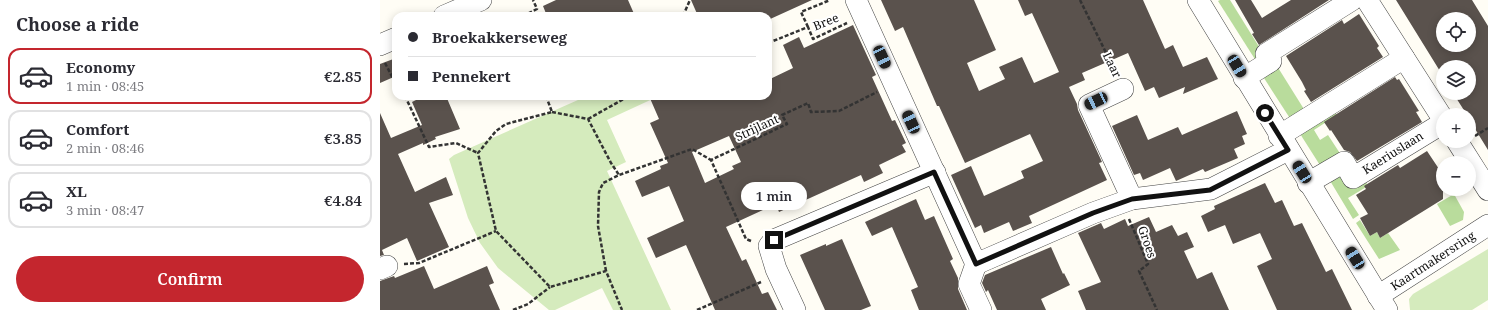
<!DOCTYPE html>
<html lang="en">
<head>
<meta charset="utf-8">
<style>
	body { margin:0; font-family:"Noto Serif",serif; background:#f2f2f3; color:#2b2b33; height:100vh; display:flex; flex-direction:column; font-size:15px; white-space:nowrap }
	* { box-sizing:border-box; margin:0 }
	p { font-size:13px; color:#7c7c81 }
	.icon { flex:none; width:22px; height:22px; fill:none; stroke:currentColor; stroke-width:2; stroke-linecap:round; stroke-linejoin:round }
	.map { position:relative; flex:1; overflow:hidden }
	.drawer { display:flex; flex-direction:column; background:#fff; width:380px }
	.drawer>* { flex:none }
	.banner { position:absolute; left:12px; top:12px; width:380px; height:88px; border-radius:12px; box-shadow:0 2px 10px #0003; display:grid; align-content:center; height:88px; padding:0 16px; background:#fff }
	.tools { position:absolute; left:1056px; top:12px; display:grid; gap:8px }
	.tools a { display:grid; place-items:center; width:40px; height:40px; border-radius:50%; background:#fff; box-shadow:0 2px 10px #0003; font-size:20px }
	.end { position:absolute; width:18px; height:18px; margin:-9px; border:5px solid #111; background:#fff; box-shadow:0 0 0 2px #fff }
	.from { border-radius:50% }
	.bubble { position:absolute; height:28px; border-radius:14px; background:#fff; box-shadow:0 2px 10px #0003; font-size:13px; font-weight:600; line-height:28px; text-align:center }
	.car { position:absolute; width:12px; height:24px; margin:-12px -6px; border-radius:5px; box-shadow:0 0 3px 1px #0007; background:linear-gradient(#222 24%,#8ab4d8 0 40%,#222 0 76%,#8ab4d8 0 86%,#222 0) }
	.banner b { display:flex; align-items:center; gap:14px; height:38px; font-size:15px }
	.banner b+b { border-top:1px solid #e1e1e2 }
	.banner i { width:10px; height:10px; background:#2b2b33 }
	ul { padding:0; list-style:none }
	li { display:flex; align-items:center; gap:12px; height:56px; margin:0 8px 6px; padding:0 8px; border:2px solid #e1e1e2; border-radius:12px }
	li div { flex:1 }
	li b { display:block; font-size:15px }
	li em { font-style:normal; font-weight:600 }
	li.on { border-color:#c4262e }
	li>.icon { width:36px; height:36px; stroke-width:1.5 }
	h2 { padding:0 16px; font-size:18px; line-height:48px }
	.primary-button { display:flex; gap:8px; margin-top:auto; padding:8px 16px }
	.primary-button a { flex:1; height:46px; border-radius:24px; background:#c4262e; color:#fff; font-size:16px; font-weight:600; line-height:46px; text-align:center }
	main { display:flex; flex:1; min-height:0 }
	.map>svg:first-child { display:block }
	.green { fill:#d5ebbd }
	.forest { fill:#b9dc9c }
	.building { fill:#5a524d; fill-rule:evenodd }
	.lines { fill:none; stroke-linecap:round; stroke-linejoin:round }
	.minor-casing { stroke:#444; stroke-width:22 }
	.path { stroke:#333; stroke-width:2.5; stroke-dasharray:4 2; stroke-linecap:butt }
	.minor { stroke:#fff; stroke-width:21 }
	.route { stroke:#111; stroke-width:5 }
	.labels { text-anchor:middle; stroke-width:4; stroke-linejoin:round; paint-order:stroke }
	.street-label { font-size:12px; fill:#111; stroke:#fff }
</style>
</head>
<body>
<main>
<section class="drawer">
<h2>Choose a ride</h2>
<ul>
<li class="on"><svg class="icon" aria-label="car" viewBox="0 0 24 24"><path d="M5 17H2v-5l4-1 3-4h7l3 4 3 1v5h-3M9 17h6M6 11h13"/><circle cx="7" cy="17" r="2"/><circle cx="17" cy="17" r="2"/></svg><div><b>Economy</b><p>1 min · 08:45</p></div><em>€2.85</em></li>
<li><svg class="icon" aria-label="car" viewBox="0 0 24 24"><path d="M5 17H2v-5l4-1 3-4h7l3 4 3 1v5h-3M9 17h6M6 11h13"/><circle cx="7" cy="17" r="2"/><circle cx="17" cy="17" r="2"/></svg><div><b>Comfort</b><p>2 min · 08:46</p></div><em>€3.85</em></li>
<li><svg class="icon" aria-label="car" viewBox="0 0 24 24"><path d="M5 17H2v-5l4-1 3-4h7l3 4 3 1v5h-3M9 17h6M6 11h13"/><circle cx="7" cy="17" r="2"/><circle cx="17" cy="17" r="2"/></svg><div><b>XL</b><p>3 min · 08:47</p></div><em>€4.84</em></li>
</ul>
<div class="primary-button"><a>Confirm</a></div>
</section>
<div class="map">
<svg width="1108" height="310" viewBox="0 0 1108 310">
	<rect width="100%" height="100%" fill="#fffdf5"/>
	<!-- green -->
	<g class="green">
		<polygon points="207,96 279,96 227,120 246,162 227,171 291,310 233,310 222,288 175,310 169,310 118,268 100,243 88,218 69,159 74,155"/>
		<polygon points="1108,249 1108,300 1092,310 1030,310 1029,299 1033,294"/>
	</g>
	<!-- forest -->
	<g class="forest">
		<polygon points="840,0 850,0 886,58 878,64 838,1"/>
		<polygon points="897,66 927,114 913,123 882,75"/>
		<polygon points="952,107 957,115 934,130 940,140 948,135 963,158 943,170 917,129"/>
		<polygon points="950,174 984,179 988,186 968,198 979,215 973,219 949,179"/>
		<polygon points="1074,194 1084,212 1083,220 1070,226 1057,204"/>
		<polygon points="980,220 990,236 997,232 1000,238 1008,233 1020,250 999,259 976,223"/>
	</g>
	<!-- building -->
	<g class="building">
		<polygon points="176,0 248,0 255,16 167,16 163,6"/>
		<polygon points="311,0 432,0 388,20 388,16 318,16"/>
		<polygon points="501,0 594,0 616,50 587,63 599,91 625,79 619,67 642,57 654,83 679,72 652,13 645,16 638,0 763,0 785,49 793,45 803,67 827,57 838,79 803,94 805,87 779,98 774,87 765,91 748,53 702,73 705,80 689,87 697,104 698,110 722,162 719,163 727,180 649,216 652,223 633,231 629,222 604,233 601,225 595,228 571,175 591,166 604,196 644,178 641,171 663,161 650,134 585,163 559,106 557,106 523,27 515,31"/>
		<polygon points="855,0 871,0 882,18 911,0 949,0 879,45 872,34 874,33"/>
		<path d="M 1016,0 L 1092,0 L 1108,26 L 1108,150 L 1089,119 L 1089,115 L 1087,115 L 1073,93 L 1089,93 L 1089,67 L 1063,67 L 1063,76 ZM 1063,19 L 1089,19 L 1089,45 L 1063,45 Z"/>
		<polygon points="979,14 999,46 997,48 1003,57 931,102 924,91 926,90 922,82 906,56 962,20 964,24"/>
		<path d="M 473,25 L 496,75 L 492,77 L 512,121 L 515,120 L 526,143 L 522,145 L 526,152 L 499,165 L 503,173 L 484,182 L 481,175 L 399,212 L 396,204 L 346,227 L 362,261 L 366,259 L 382,294 L 388,292 L 397,310 L 335,310 L 306,245 L 276,258 L 267,238 L 304,221 L 289,186 L 262,197 L 255,181 L 281,169 L 280,166 L 288,163 L 270,123 L 279,119 L 269,96 L 388,96 L 388,80 L 413,68 L 403,45 L 419,37 L 424,48 ZM 349,136 L 361,162 L 352,166 L 354,169 L 325,183 L 312,152 Z"/>
		<polygon points="16,58 16,76 0,83 0,64"/>
		<polygon points="1015,77 1017,80 1019,79 1039,111 1036,112 1042,122 977,161 970,152 964,150 951,130 950,131 944,122"/>
		<polygon points="34,96 66,96 80,129 55,137 56,139 43,145 43,143 18,154 35,192 66,177 73,195 49,203 69,247 37,261 27,238 2,250 4,255 0,256 0,113 11,138 42,125 32,102 36,100"/>
		<polygon points="857,111 867,134 862,136 865,144 854,149 858,158 825,172 823,169 796,181 790,168 763,180 760,173 754,175 732,126 757,115 768,140 798,127 802,135"/>
		<polygon points="1047,151 1063,175 1063,199 1000,238 997,232 990,236 980,218 988,214 976,195 986,189 984,186 1018,165 1020,168"/>
		<polygon points="885,183 895,203 902,200 914,226 922,223 946,272 952,269 972,310 897,310 877,266 892,259 880,233 853,244 845,225 828,232 821,216 835,209 834,206"/>
		<polygon points="536,199 545,220 554,216 573,259 570,261 578,278 578,289 587,310 539,310 531,290 538,287 512,227 492,236 485,222"/>
		<polygon points="769,217 776,232 792,225 798,236 807,232 814,247 804,251 817,279 832,272 849,310 706,310 698,291 721,282 698,233 721,223 724,229 745,219 748,226"/>
		<polygon points="462,239 491,306 481,310 445,310 420,255 446,244 446,246"/>
		<polygon points="671,247 683,274 684,273 690,285 661,299 666,310 617,310 608,290 606,292 602,283 605,275"/>
		<polygon points="44,266 54,289 107,266 114,283 109,285 120,310 0,310 0,281 14,276 15,278"/>
	</g>
	<g class="lines">
		<defs>
			<g id="minor">
				<polyline points="476,0 596,264 713,213 752,199 831,189 908,150"/>
				<polyline points="818,0 1007,310"/>
				<polyline points="987,0 1063,119"/>
				<polyline points="64,16 101,0"/>
				<polyline points="0,45 16,38"/>
				<polyline points="864,78 891,61 886,54 972,0"/>
				<polyline points="743,89 709,105 752,199"/>
				<polyline points="899,136 1024,58"/>
				<polyline points="1077,141 1108,190"/>
				<polyline points="928,183 964,162 973,178 1063,123"/>
				<polyline points="596,264 589,284 601,310"/>
				<polyline points="0,269 7,266"/>
				<polyline points="998,296 1108,225"/>
				<polyline points="415,310 396,269 389,246 394,240 555,172"/>
			</g>
		</defs>
		<!-- minor casing -->
		<use href="#minor" class="minor-casing"/>
		<!-- path -->
		<g class="path">
			<polyline points="700,0 735,71"/>
			<polyline points="143,16 157,9 153,0"/>
			<polyline points="303,16 310,0"/>
			<polyline points="428,27 421,12 450,0"/>
			<polyline points="388,43 428,27 433,39 467,23"/>
			<polyline points="5,63 16,84"/>
			<polyline points="25,96 49,147 76,143 98,153"/>
			<polyline points="166,96 172,112 126,124 116,131 98,153 116,231 170,287 226,271 242,310"/>
			<polyline points="172,112 208,119 231,163 239,175"/>
			<polyline points="208,119 249,96"/>
			<polyline points="1095,136 1108,128"/>
			<polyline points="749,219 768,264 759,271 777,310"/>
			<polyline points="371,241 366,239 331,160 407,124 402,115 428,103 431,112 459,111 497,92"/>
			<polyline points="24,264 39,263 116,231"/>
			<polyline points="226,271 218,226 219,192 223,183 239,175 312,149 331,160"/>
			<polyline points="133,310 148,304 170,287"/>
			<polyline points="317,310 381,282"/>
		</g>
		<!-- minor -->
		<use href="#minor" class="minor"/>
	</g>
	<g class="lines">
		<!-- route -->
		<polyline class="route" points="394,240 554,172 596,264 713,213 752,199 830,190 908,150 885,113"/>
	</g>
	<g class="labels">
		<!-- street labels -->
		<g class="street-label">
			<text transform="translate(446 22) rotate(-22)" y="4">Bree</text>
			<text transform="translate(732 65) rotate(64)" y="4">Laar</text>
			<text transform="translate(377 128) rotate(-25)" y="4">Strijlant</text>
			<text transform="translate(1013 153) rotate(-32)" y="4">Kaeriuslaan</text>
			<text transform="translate(767 242) rotate(71)" y="4">Groes</text>
			<text transform="translate(1053 261) rotate(-33)" y="4">Kaartmakersring</text>
		</g>
	</g>
</svg>
<div class="tools">
<a><svg class="icon" aria-label="locate" viewBox="0 0 24 24"><circle cx="12" cy="12" r="6"/><path d="M12 2v4M12 18v4M2 12h4M18 12h4"/></svg></a>
<a><svg class="icon" aria-label="layers" viewBox="0 0 24 24"><path d="M12 4l9 5-9 5-9-5zM3 14l9 5 9-5"/></svg></a>
<a>+</a>
<a>−</a>
</div>
<i class="end from" style="left:885px;top:113px"></i>
<i class="end" style="left:394px;top:240px"></i>
<div class="bubble" style="left:361px;top:182px;width:66px">1 min</div>
<i class="car" style="left:502px;top:57px;rotate:155deg"></i>
<i class="car" style="left:857px;top:66px;rotate:149deg"></i>
<i class="car" style="left:716px;top:101px;rotate:245deg"></i>
<i class="car" style="left:531px;top:122px;rotate:335deg"></i>
<i class="car" style="left:922px;top:172px;rotate:328deg"></i>
<i class="car" style="left:975px;top:258px;rotate:328deg"></i>
<div class="banner">
<b><i class="from"></i>Broekakkerseweg</b>
<b><i></i>Pennekert</b>
</div>
</div>
</main>
</body>
</html>
